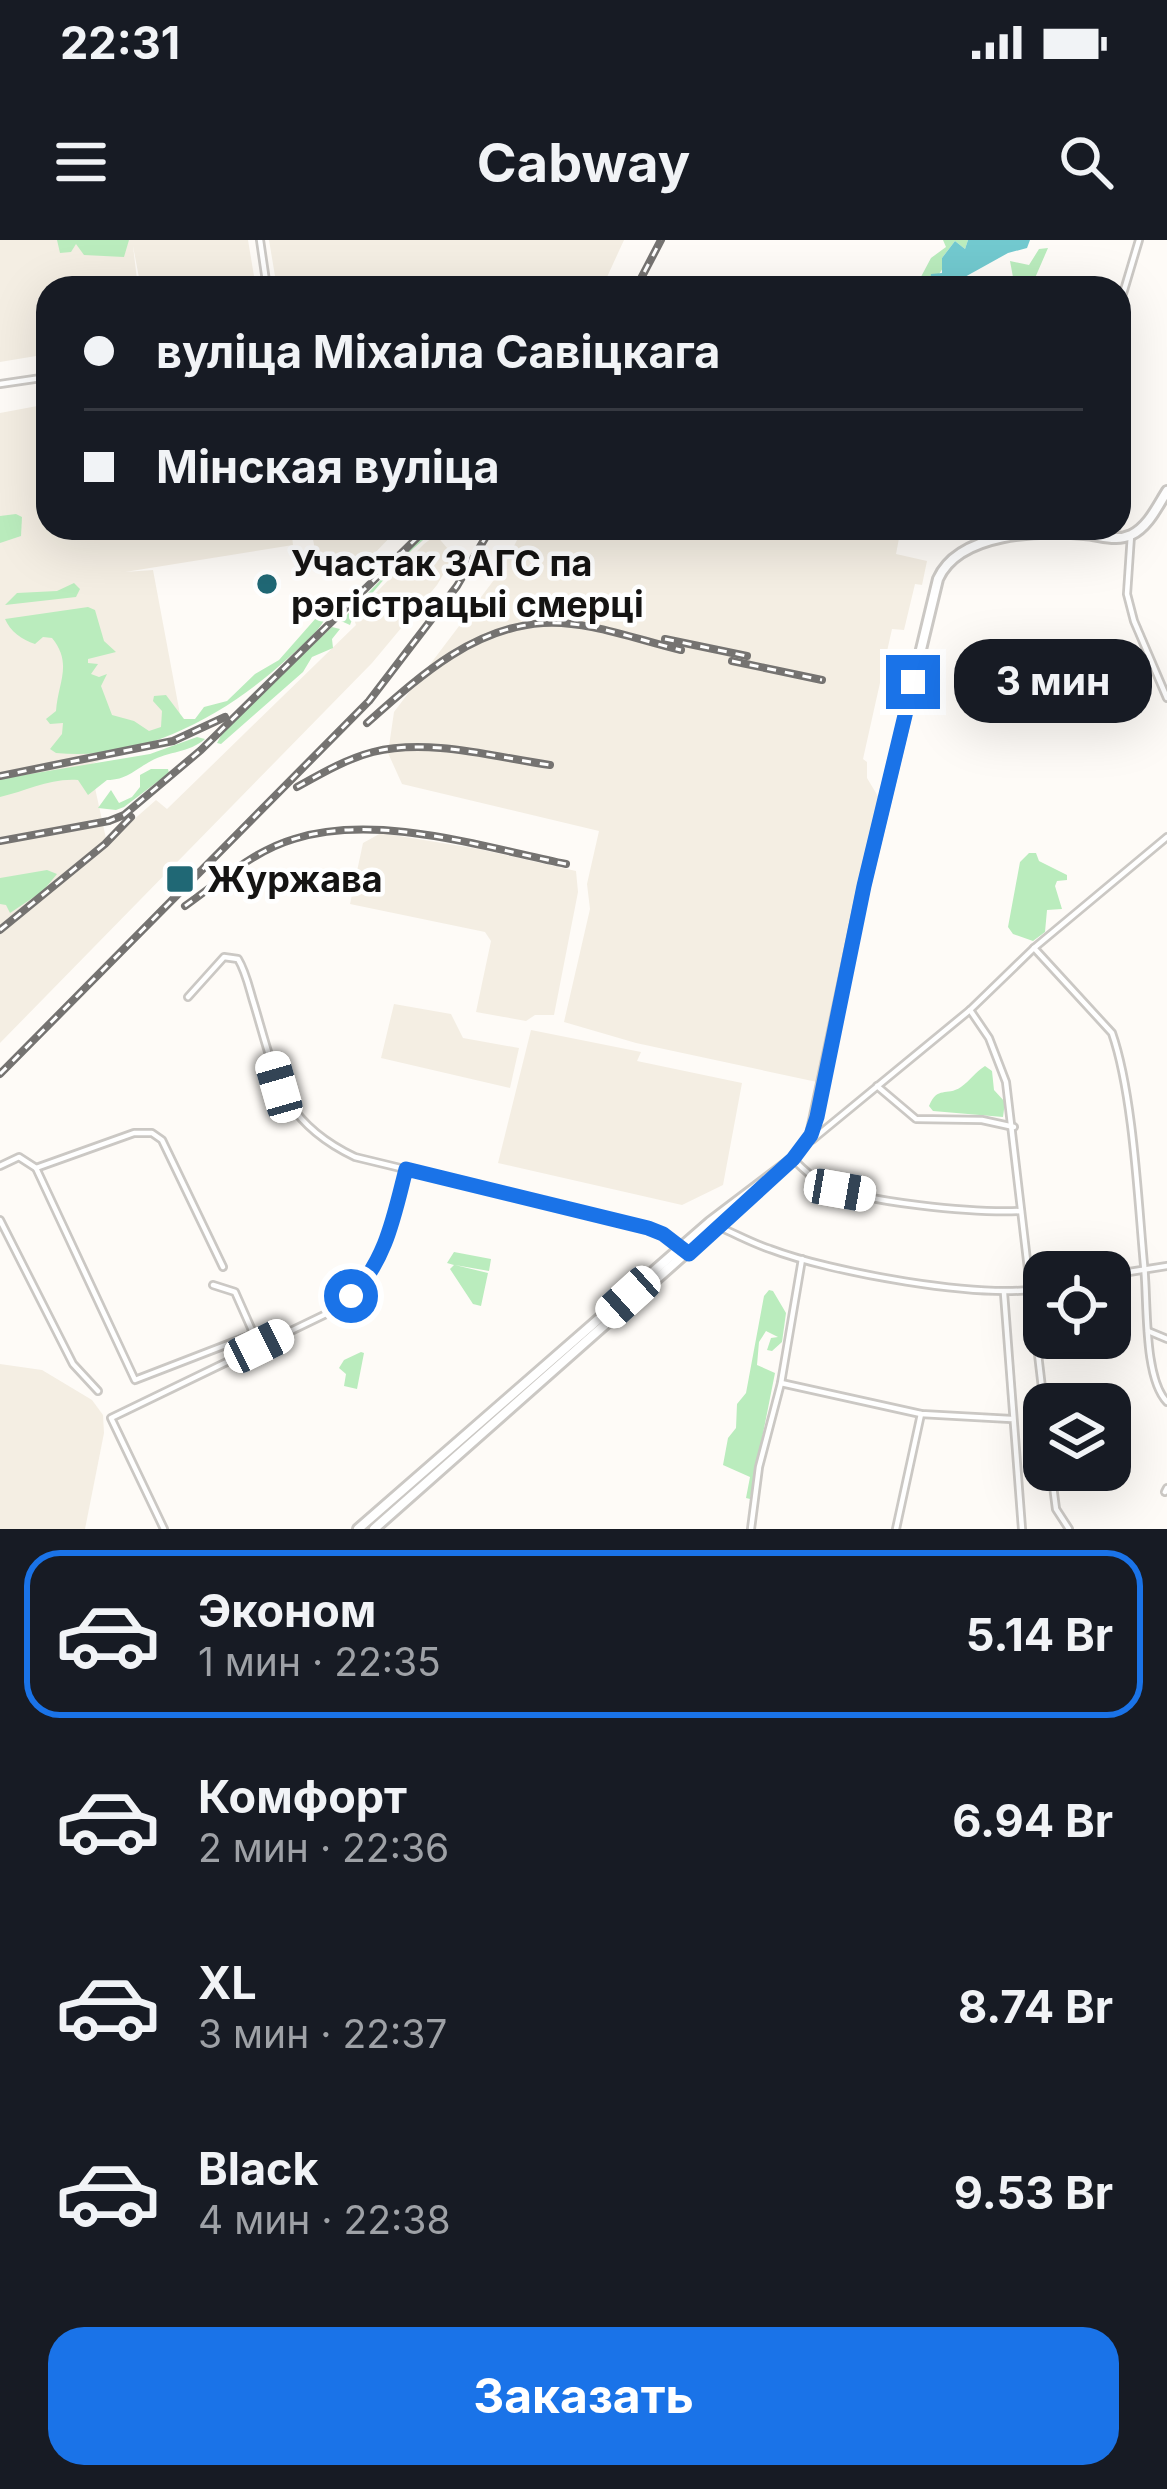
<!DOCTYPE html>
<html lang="ru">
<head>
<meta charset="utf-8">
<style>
	body { margin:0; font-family:Inter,sans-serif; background:#20242c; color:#f1f3f6; height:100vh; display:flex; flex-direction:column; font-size:45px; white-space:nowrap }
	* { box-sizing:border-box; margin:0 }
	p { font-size:39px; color:#9ea1a6 }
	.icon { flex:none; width:66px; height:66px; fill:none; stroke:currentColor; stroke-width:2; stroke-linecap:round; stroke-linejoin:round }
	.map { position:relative; height:1289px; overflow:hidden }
	.side { display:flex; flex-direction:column; background:#171b24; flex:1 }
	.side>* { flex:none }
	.guide { position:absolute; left:36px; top:36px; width:1095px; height:264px; border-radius:36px; box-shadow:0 12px 48px #0002; display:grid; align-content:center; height:264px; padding:0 48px; background:#171b24 }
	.fabs { position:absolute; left:1023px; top:1011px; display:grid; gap:24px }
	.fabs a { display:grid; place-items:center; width:108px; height:108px; border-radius:24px; background:#171b24; box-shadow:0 12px 48px #0002; font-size:60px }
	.end { position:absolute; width:54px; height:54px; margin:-27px; border:15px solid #1a73e8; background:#fff; box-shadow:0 0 0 6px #fff }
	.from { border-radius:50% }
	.bubble { position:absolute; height:84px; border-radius:36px; background:#171b24; box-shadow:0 12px 48px #0002; font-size:39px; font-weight:700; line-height:84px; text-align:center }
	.car { position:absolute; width:36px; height:72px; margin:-36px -18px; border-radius:15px; box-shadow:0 0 9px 3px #0007; background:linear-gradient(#fff 24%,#345 0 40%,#fff 0 76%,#345 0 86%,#fff 0) }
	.guide b { display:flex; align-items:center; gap:42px; height:114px; font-size:45px }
	.guide b+b { border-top:3px solid #363941 }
	.guide i { width:30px; height:30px; background:#f1f3f6 }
	ul { padding:21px 0 0; list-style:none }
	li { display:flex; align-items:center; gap:36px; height:168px; margin:0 24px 18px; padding:0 24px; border:6px solid transparent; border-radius:36px }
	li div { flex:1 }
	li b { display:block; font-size:45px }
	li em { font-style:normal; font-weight:700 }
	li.on { border-color:#1a73e8 }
	li>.icon { width:108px; height:108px; stroke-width:1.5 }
	.button { display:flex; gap:24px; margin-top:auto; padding:24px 48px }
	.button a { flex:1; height:138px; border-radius:36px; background:#1a73e8; color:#fff; font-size:48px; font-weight:700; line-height:138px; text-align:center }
	.status { display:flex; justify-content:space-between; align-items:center; height:84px; padding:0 60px; background:#171b24; direction:ltr }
	.status svg { height:33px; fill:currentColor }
	header { display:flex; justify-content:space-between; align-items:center; height:156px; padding:0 48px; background:#171b24; font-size:54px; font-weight:700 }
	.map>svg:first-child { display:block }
	.built { fill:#f4eee3 }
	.green { fill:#baecbd }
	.water { fill:#72c9cf }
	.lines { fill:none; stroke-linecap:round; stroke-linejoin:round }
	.minor-casing { stroke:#cbc8c4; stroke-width:10 }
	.secondary-casing { stroke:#cbc8c4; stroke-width:14 }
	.minor { stroke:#fff; stroke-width:4.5 }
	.secondary { stroke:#fff; stroke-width:8 }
	.rail-casing { stroke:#757371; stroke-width:8 }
	.rail { stroke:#fff; stroke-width:3; stroke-dasharray:9; stroke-linecap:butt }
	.route { stroke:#1a73e8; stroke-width:15 }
	.poi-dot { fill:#206875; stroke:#fff; stroke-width:4.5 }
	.labels { text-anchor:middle; stroke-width:9; stroke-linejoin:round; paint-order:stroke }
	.poi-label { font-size:36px; font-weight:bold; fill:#151413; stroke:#fff; text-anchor:start }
</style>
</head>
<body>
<div class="status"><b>22:31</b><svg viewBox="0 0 49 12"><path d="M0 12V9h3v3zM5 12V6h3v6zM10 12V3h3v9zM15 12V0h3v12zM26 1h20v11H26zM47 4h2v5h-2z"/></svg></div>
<header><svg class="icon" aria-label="menu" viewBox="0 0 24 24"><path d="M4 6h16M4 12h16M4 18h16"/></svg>Cabway<svg class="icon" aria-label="search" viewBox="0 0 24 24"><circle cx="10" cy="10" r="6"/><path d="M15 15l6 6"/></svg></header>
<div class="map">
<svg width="1167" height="1289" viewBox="0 0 1167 1289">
	<rect width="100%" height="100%" fill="#fefbf7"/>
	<!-- built -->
	<g class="built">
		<polygon points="0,0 248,0 256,48 141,48 133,6 138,48 74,48 71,39 71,48 48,48 48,114 0,122"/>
		<polygon points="269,0 624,0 602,48 494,48 494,39 490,46 479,48 277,48"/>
		<polygon points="48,164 48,288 291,288 293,305 125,332 153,330 182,485 90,525 107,603 156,560 167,569 356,385 353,376 424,304 436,295 454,316 437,345 372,423 0,803 0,173"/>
		<polygon points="311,288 399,288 365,323 349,331 323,334 319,333"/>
		<polygon points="523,288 901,288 896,314 927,321 922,345 915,344 904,390 892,389 863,519 867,522 867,538 879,558 817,842 636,803 564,782 590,669 587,644 599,591 402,544 388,513 394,472 503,328"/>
		<polygon points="381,593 479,609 576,631 578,652 554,775 535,775 526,781 476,772 491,701 485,692 350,664 363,603"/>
		<polygon points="394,764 451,774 463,798 519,808 510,848 381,818"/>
		<polygon points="531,790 641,812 637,821 742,843 723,945 682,965 498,923"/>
		<polygon points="0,1124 42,1130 92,1160 103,1175 104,1193 85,1289 0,1289"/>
	</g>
	<!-- green -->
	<g class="green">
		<polygon points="57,0 129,0 124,17 84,15 76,4 71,12 60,13"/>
		<polygon points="943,0 968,0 965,9 955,1 942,18 943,28 939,34 942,45 951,38 963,39 946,48 915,48 931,18 946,7"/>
		<polygon points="1048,8 1035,38 1053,48 1015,48 1010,21 1029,25 1039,9"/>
		<polygon points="16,274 22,277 21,296 0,303 0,276"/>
		<path d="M 431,288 L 445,288 C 420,292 373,354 354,374 L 350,385 L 341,381 Z"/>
		<polygon points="74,343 80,349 76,357 5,365 17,353 57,351"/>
		<path d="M 88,367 L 95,370 L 104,401 L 116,412 L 88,419 L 88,423 L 98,424 L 91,434 L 99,437 L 107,434 L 101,446 L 112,475 L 134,481 L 149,491 L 161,487 L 162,471 L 153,461 L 154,456 L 166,455 L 184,479 L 195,479 L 204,467 L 227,461 L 255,434 L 279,420 L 316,378 L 319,375 L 325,379 C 316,395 300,407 286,420 C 225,475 143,522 56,513 L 50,509 L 62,494 L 63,483 L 50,484 L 46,479 L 56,471 C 58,442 73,424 52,398 L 43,397 L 35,404 C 22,400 10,391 5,379 Z"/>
		<polygon points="332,387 340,389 332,399 333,408 312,417 303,432 221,504 217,503 225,488"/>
		<path d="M 197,497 L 205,499 C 189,513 169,511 151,521 C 134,530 127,540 107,540 L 88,555 L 78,540 C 49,538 27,551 0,557 L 0,539 L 150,514 Z"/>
		<polygon points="151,529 168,529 169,533 124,567 116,570 98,568 111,550 119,563 132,557 140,547 140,535"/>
		<polygon points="1029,613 1036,613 1039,621 1067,635 1067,640 1057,641 1055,646 1062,669 1047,670 1045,692 1033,701 1013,694 1008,687 1020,622"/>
		<polygon points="47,630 57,634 43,651 10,673 6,665 0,664 0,638"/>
		<path d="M 985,826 L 992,831 L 994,850 L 1005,862 L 1003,877 L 933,871 L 929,866 C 938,845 946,857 961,847 C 970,841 975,832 985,826 Z"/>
		<polygon points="454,1012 491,1019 489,1031 455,1025 488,1033 481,1066 473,1064 450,1029 454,1025 447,1023"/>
		<polygon points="769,1050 773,1051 786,1073 782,1102 772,1111 767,1110 771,1098 778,1097 766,1091 759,1102 757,1125 775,1133 750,1259 746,1258 750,1237 723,1225 728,1198 736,1188 737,1164 746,1153 764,1056"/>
		<polygon points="361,1112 364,1113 357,1149 344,1146 346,1134 339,1128 344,1120"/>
	</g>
	<!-- water -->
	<polygon class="water" points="968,0 1030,0 1027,8 1008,13 963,38 956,36 942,45 930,44 931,34 942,33 942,18 955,1 965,9"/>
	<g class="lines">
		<defs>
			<g id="minor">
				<polyline points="260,0 267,48"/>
				<polyline points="1119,67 1139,0"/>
				<polyline points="0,144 48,137"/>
				<polyline points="1131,295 1127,354 1134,381 1167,458"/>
				<path d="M 1034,708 L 1112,793 C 1133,853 1138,960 1144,1025 C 1148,1060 1143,1137 1167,1162"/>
				<path d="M 188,757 L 224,717 L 238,719 C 246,732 249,748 254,764 C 276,837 280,881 355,917 L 648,988 L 681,1006"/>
				<polyline points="970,770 989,798 1006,842 1044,1165"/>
				<polyline points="877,846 916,879 982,880 1014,887"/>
				<polyline points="812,900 970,770 1034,708 1167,597"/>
				<path d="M 793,919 C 802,928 811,937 822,943 C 860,963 977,973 1021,971"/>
				<polyline points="0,926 19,917 36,928 135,1140 254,1094"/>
				<polyline points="36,928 134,893 152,893 162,900 223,1027"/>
				<polyline points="0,980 73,1124 98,1151"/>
				<path d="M 719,987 C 736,994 752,1003 770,1009 C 830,1032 982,1060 1044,1048"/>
				<polyline points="1110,1035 1167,1026"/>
				<polyline points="213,1045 235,1052 259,1106"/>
				<polyline points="1004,1053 1022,1289"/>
				<polyline points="1148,1091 1167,1099"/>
				<polyline points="781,1143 921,1174 1011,1179"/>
				<polyline points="1051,1230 1056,1269 1069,1289"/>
				<polyline points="1165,1252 1167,1248"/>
				<path d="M 164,1289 L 111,1178 L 326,1074 C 384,1033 389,994 406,929"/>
				<polyline points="751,1289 759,1227 781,1143 802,1019"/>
				<polyline points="896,1289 921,1174"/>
			</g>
			<g id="secondary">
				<path d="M 358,1289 L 710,982 L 793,919 L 811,895 L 864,646 L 938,339 C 959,292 1040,290 1084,294 C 1100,295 1116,302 1131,295 C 1148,287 1157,267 1167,251"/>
				<polyline points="374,1289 764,944"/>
			</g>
		</defs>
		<!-- minor casing -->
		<use href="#minor" class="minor-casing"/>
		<!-- secondary casing -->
		<use href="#secondary" class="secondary-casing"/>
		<!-- minor -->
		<use href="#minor" class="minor"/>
		<!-- secondary -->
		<use href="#secondary" class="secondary"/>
		<defs>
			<g id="rail">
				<polyline points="636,48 661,0"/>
				<polyline points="665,399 747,416"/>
				<polyline points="732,421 822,440"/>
				<path d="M 367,483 C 418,438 471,388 543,383 C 587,380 638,400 681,410"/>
				<polyline points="0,536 173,501 225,477"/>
				<path d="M 297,547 C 322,533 346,519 373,512 C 429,498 494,517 550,525"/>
				<polyline points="0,601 109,581 124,575 201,510 427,288"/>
				<path d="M 185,666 C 219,642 253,611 294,599 C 377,573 483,607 566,624"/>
				<polyline points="0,690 105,604 131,577"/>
				<polyline points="0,834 369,461 457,346 491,288"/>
			</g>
		</defs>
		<!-- rail casing -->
		<use href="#rail" class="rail-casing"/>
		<!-- rail -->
		<use href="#rail" class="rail"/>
	</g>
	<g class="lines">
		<!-- route -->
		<path class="route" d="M 351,1056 C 386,1021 394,976 406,929 L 648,988 L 663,994 L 689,1014 L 793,919 L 811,895 L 817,877 L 864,646 L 913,442"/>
	</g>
	<!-- markers -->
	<g class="poi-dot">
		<circle cx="267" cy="344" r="12"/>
		<rect x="165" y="624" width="30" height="30" rx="6"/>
	</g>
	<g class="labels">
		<!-- poi labels -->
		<g class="poi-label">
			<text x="291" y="336">Участак ЗАГС па<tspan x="291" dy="41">рэгістрацыі смерці</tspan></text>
			<text x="207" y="652">Журжава</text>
		</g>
	</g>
</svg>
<div class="fabs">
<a><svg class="icon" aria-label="locate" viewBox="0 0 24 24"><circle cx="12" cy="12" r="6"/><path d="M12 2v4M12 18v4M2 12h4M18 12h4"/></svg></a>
<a><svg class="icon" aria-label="layers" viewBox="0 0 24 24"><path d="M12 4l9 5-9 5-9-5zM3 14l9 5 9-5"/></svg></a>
</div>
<i class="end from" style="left:351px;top:1056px"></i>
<i class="end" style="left:913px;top:442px"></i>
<div class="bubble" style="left:954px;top:399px;width:198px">3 мин</div>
<i class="car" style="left:279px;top:847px;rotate:344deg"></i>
<i class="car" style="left:840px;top:950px;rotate:100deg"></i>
<i class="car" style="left:628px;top:1057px;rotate:228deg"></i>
<i class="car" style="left:259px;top:1106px;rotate:64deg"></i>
<div class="guide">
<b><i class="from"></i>вуліца Міхаіла Савіцкага</b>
<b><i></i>Мінская вуліца</b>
</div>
</div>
<section class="side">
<ul>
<li class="on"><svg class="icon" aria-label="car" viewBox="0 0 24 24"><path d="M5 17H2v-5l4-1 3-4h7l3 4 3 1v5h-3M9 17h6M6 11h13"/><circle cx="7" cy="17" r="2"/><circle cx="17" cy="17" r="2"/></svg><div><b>Эконом</b><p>1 мин · 22:35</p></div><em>5.14 Br</em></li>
<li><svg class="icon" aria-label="car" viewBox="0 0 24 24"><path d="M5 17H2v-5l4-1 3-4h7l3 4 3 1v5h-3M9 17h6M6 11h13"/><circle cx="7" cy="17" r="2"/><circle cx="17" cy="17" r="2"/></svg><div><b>Комфорт</b><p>2 мин · 22:36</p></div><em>6.94 Br</em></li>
<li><svg class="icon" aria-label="car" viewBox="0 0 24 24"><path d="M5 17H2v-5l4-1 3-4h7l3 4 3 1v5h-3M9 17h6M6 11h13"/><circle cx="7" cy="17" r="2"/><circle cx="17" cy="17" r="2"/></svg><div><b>XL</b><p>3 мин · 22:37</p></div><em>8.74 Br</em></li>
<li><svg class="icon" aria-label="car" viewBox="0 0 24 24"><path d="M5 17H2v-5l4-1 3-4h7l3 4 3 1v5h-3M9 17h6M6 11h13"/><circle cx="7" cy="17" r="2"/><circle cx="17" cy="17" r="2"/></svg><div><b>Black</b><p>4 мин · 22:38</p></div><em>9.53 Br</em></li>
</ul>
<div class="button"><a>Заказать</a></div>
</section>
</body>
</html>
